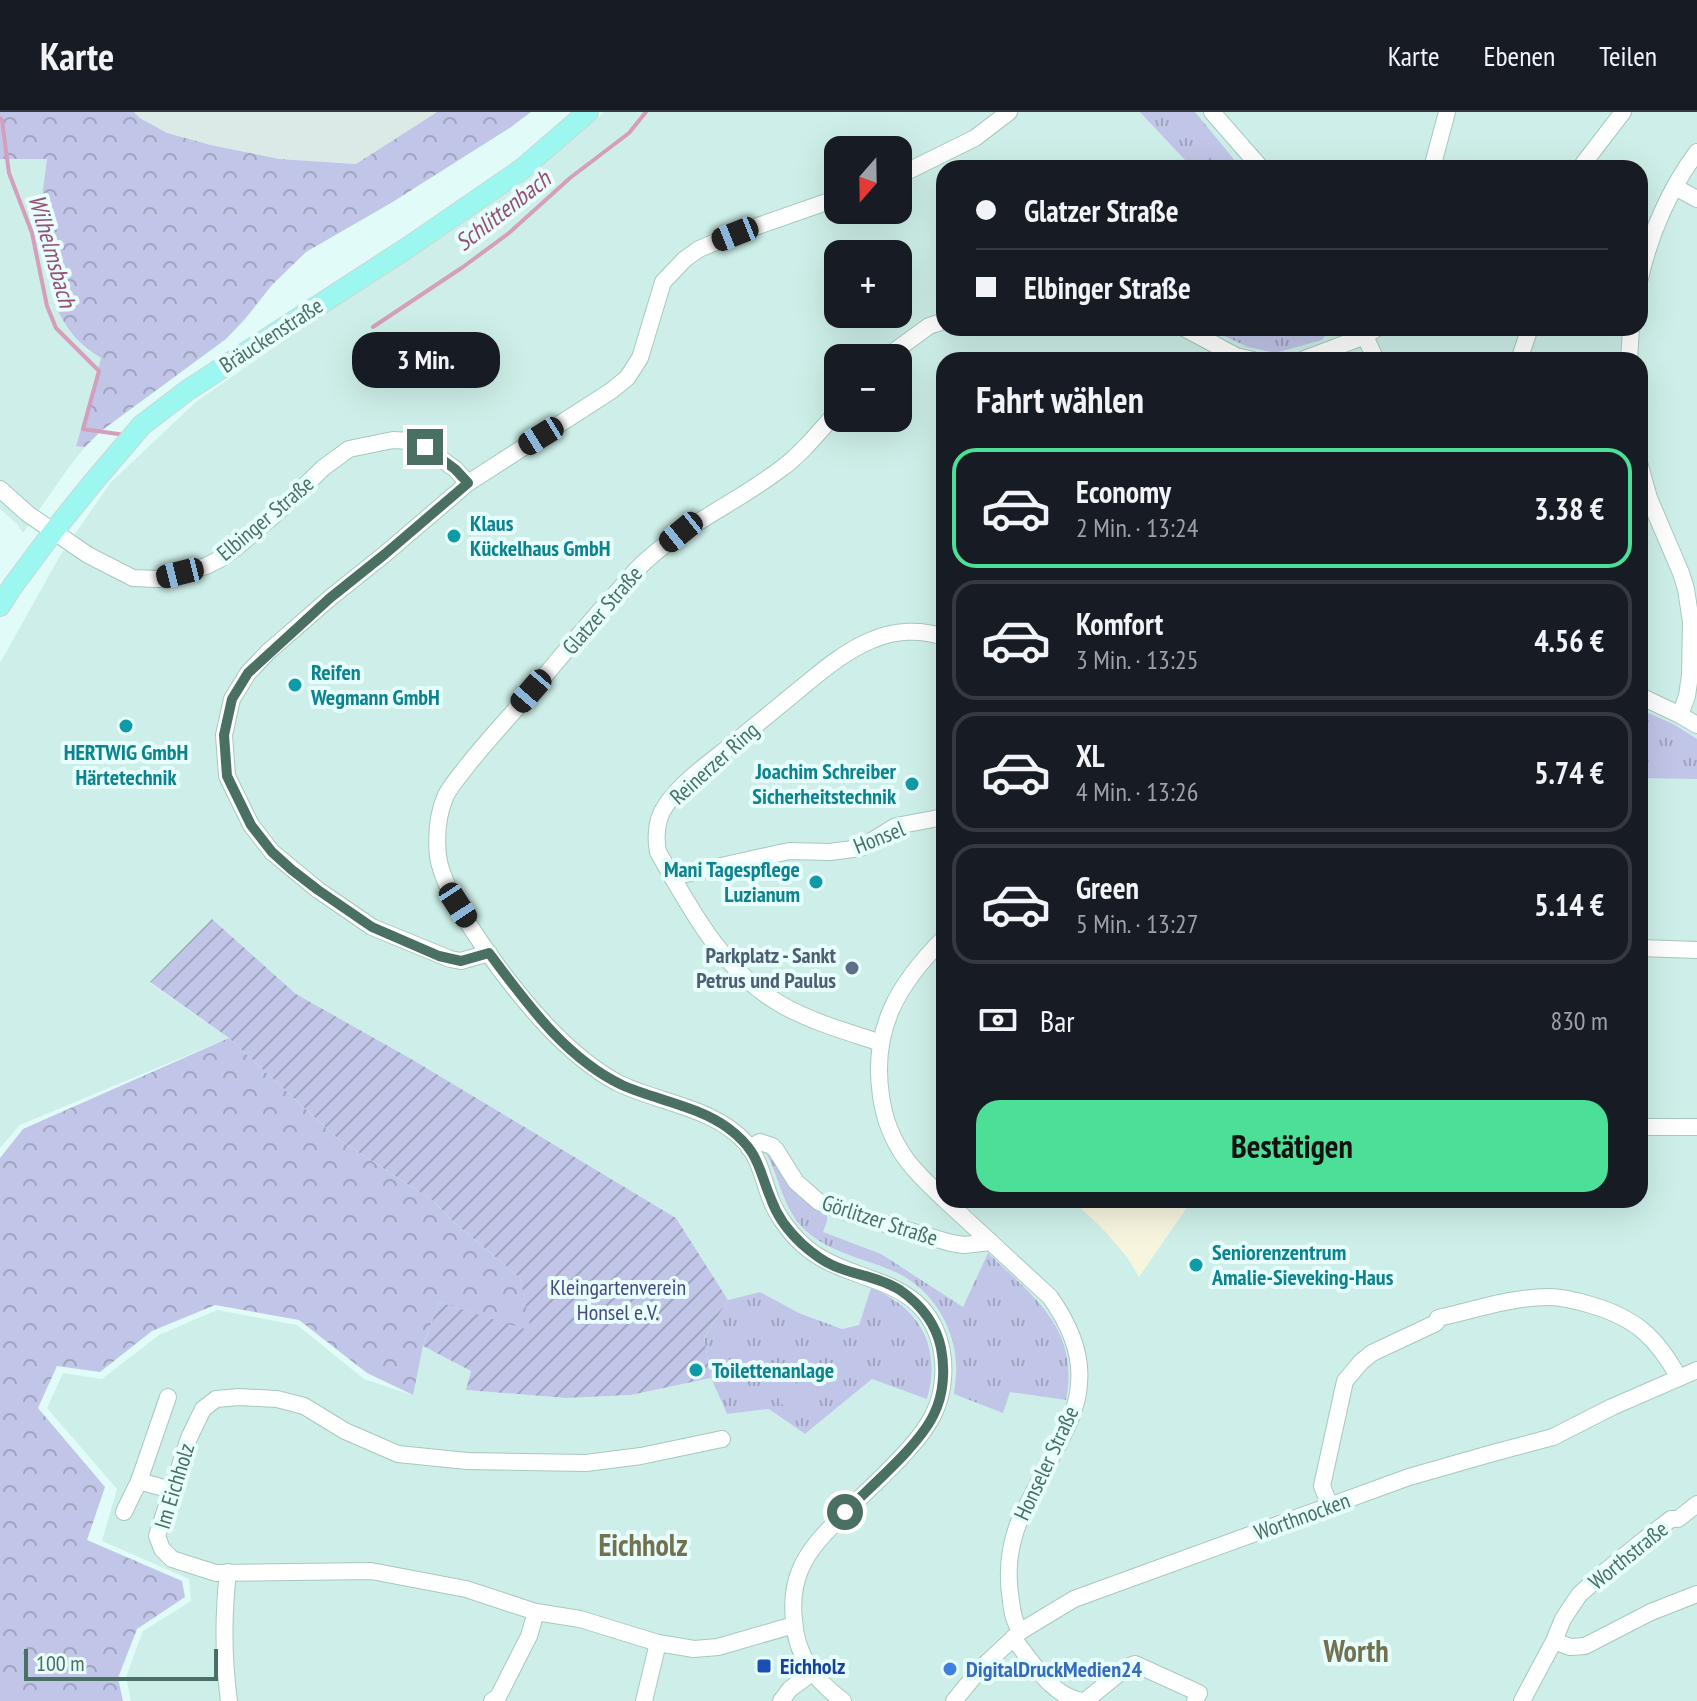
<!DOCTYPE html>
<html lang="de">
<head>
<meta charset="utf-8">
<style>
	body { margin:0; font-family:"PT Sans Narrow",sans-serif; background:#242831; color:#f1f3f6; height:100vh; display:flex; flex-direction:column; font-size:30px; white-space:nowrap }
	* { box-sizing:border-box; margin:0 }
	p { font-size:26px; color:#9ea1a6 }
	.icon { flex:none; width:44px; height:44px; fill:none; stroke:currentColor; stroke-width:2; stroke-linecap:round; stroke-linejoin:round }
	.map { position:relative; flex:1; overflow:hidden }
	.sheet { position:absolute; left:936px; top:240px; width:712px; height:856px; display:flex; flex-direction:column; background:#171b24; border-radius:24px; box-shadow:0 8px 32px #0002 }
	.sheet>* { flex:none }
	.hud { position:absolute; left:936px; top:48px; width:712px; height:176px; border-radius:24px; box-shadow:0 8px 32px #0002; display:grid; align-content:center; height:176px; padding:0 40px; background:#171b24 }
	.needle { width:52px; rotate:200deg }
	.tools { position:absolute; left:824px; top:24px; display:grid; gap:16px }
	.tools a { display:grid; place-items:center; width:88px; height:88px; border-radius:16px; background:#171b24; box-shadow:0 8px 32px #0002; font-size:40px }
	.scale { position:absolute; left:24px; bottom:20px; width:194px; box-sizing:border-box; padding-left:8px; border:4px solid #4a7063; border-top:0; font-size:22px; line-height:28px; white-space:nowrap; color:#4a7063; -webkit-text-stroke:6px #e7fefc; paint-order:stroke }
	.end { position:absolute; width:36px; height:36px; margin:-18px; border:10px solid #4a7063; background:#fff; box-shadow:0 0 0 4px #fff }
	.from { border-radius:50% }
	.bubble { position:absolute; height:56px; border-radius:24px; background:#171b24; box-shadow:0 8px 32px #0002; font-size:26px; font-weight:700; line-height:56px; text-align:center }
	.car { position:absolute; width:24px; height:48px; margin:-24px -12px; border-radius:10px; box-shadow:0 0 6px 2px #0007; background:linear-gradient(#222 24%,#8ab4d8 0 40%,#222 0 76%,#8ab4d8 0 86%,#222 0) }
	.hud b { display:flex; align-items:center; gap:28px; height:76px; font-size:30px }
	.hud b+b { border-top:2px solid #363941 }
	.hud i { width:20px; height:20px; background:#f1f3f6 }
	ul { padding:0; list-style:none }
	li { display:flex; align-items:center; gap:24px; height:120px; margin:0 16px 12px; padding:0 24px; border:4px solid #363941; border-radius:24px }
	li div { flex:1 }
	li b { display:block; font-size:30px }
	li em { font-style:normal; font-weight:700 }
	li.on { border-color:#4cdf98 }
	li>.icon { width:72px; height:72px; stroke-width:1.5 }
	h2 { padding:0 40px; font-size:36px; line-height:96px }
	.pay { display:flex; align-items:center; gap:20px; height:88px; padding:0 40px; font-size:30px }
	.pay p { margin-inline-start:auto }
	.button { display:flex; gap:16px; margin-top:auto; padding:16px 40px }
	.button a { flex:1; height:92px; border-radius:24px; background:#4cdf98; color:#111; font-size:32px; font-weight:700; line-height:92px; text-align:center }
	header { display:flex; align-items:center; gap:48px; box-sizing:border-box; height:112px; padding:0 40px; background:#171b24; border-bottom:2px solid #363941 }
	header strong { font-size:38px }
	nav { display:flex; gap:44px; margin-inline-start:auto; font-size:28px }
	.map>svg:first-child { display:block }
	.residential { fill:#ceefe9; fill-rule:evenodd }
	.industrial { fill:#dceae7 }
	.education { fill:#f7f5de }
	.grass { fill:url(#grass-tufts) }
	.forest { fill:url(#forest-crowns) }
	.garden { fill:url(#garden-furrows) }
	.pitch { fill:#c1c5e7 }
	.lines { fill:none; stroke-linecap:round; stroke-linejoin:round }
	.stream { stroke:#d49ebc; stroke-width:4 }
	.minor-casing { stroke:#a7c8bf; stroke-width:18 }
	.major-casing { stroke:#ccd7d3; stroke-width:22 }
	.minor { stroke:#fff; stroke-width:16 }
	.major { stroke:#9cf7f0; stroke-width:20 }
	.route { stroke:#4a7063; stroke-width:10 }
	.culture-dot { fill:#0f9aa8; stroke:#e7fefc; stroke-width:3 }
	.service-dot { fill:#5c6f8a; stroke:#e7fefc; stroke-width:3 }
	.transit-dot { fill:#1a4fb4; stroke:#e7fefc; stroke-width:3 }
	.shop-dot { fill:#3f7fe0; stroke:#e7fefc; stroke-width:3 }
	.labels { text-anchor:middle; stroke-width:8; stroke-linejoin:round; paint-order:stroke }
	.street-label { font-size:22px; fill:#4a7063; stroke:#e7fefc }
	.culture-label { font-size:22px; font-weight:bold; fill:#0d838f; stroke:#e7fefc; text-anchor:start }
	.service-label { font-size:22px; font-weight:bold; fill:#4e5e75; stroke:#e7fefc; text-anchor:end }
	.park-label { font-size:22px; fill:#484881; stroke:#e7fefc }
	.transit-label { font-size:22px; font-weight:bold; fill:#164399; stroke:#e7fefc; text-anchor:start }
	.shop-label { font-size:22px; font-weight:bold; fill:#366cbe; stroke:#e7fefc; text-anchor:start }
	.water-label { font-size:24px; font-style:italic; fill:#974e75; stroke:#e7fefc }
	.district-label { font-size:30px; font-weight:bold; fill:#737250; stroke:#e7fefc }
</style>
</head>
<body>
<header>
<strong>Karte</strong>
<nav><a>Karte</a><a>Ebenen</a><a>Teilen</a></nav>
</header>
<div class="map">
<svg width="1697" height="1589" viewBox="0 0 1697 1589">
	<defs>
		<pattern id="grass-tufts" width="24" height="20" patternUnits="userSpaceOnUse" patternTransform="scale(2)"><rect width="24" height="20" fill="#c1c5e7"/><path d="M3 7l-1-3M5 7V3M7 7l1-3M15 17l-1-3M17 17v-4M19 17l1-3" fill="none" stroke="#9fa4bf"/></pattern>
		<pattern id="forest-crowns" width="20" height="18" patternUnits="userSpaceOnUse" patternTransform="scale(2)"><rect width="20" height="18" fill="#c1c5e7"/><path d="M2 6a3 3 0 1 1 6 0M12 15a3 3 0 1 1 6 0" fill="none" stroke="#9fa4bf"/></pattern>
		<pattern id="garden-furrows" width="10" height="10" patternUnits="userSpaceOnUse" patternTransform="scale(2)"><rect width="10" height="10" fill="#c1c5e7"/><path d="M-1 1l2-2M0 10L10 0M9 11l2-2" fill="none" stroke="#9fa4bf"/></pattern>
	</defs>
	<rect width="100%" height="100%" fill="#e1fbf8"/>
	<!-- residential -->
	<g class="residential">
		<path d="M 604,0 L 1697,0 L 1697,1589 L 131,1589 L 126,1565 L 143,1519 L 191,1489 L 189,1467 L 102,1429 L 117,1377 L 47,1296 L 63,1261 L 102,1267 L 159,1223 L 217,1198 L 297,1213 L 364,1267 L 412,1283 L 423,1234 L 471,1259 L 467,1278 L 566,1286 L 631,1283 L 711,1266 L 727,1302 L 769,1297 L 805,1322 L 872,1267 L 897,1188 L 871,1176 L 859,1213 L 842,1217 L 799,1201 L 760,1180 L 728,1188 L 676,1106 L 413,948 L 296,882 L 212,807 L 150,871 L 229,926 L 20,1013 L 0,1036 L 0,551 L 61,442 L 111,370 L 197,289 L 292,223 L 418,141 L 536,58 ZM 838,38 L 898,38 L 898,98 L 838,98 ZM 944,56 L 1640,56 L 1640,216 L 944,216 ZM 838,142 L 898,142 L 898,202 L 838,202 ZM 838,246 L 898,246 L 898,306 L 838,306 ZM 944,248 L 1640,248 L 1640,1088 L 944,1088 Z"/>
		<polygon points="48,46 41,93 66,191 55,192 65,212 85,237 101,246 76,333 85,335 69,355 23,421 17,412 0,397 0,47"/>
	</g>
	<!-- industrial -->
	<polygon class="industrial" points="134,0 437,0 356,52 279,47 211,33 167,21 140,6"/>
	<!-- education -->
	<polygon class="education" points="1072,1088 1192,1088 1139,1165 1127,1145 1103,1117"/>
	<!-- grass -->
	<g class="grass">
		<polygon points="1140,0 1195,0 1241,56 1181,56 1187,50"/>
		<polygon points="1222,216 1330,216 1322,228 1275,241 1248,235 1222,223"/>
		<polygon points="1640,597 1675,613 1697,627 1697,667 1640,666"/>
		<path d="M 763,1036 L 827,1097 L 827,1109 L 823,1120 L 881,1142 L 963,1195 L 988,1141 C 1034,1185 1080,1217 1066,1288 L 1010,1280 L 1003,1301 L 954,1282 C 955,1272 957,1262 956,1251 C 954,1210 927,1171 888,1157 C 859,1145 829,1140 805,1118 C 781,1095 780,1063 763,1036 Z"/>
		<path d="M 871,1176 C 920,1195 942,1236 927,1287 L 872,1267 L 805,1322 L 769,1297 L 727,1302 L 711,1266 L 704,1226 L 728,1188 L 760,1180 L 799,1201 L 842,1217 L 859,1213 Z"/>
	</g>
	<!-- forest -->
	<g class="forest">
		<path d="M 0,0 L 134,0 L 140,6 L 167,21 L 211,33 L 279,47 L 356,52 L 437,0 L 531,0 L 511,15 L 391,91 L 306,140 L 272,173 L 245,207 L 226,227 L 101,319 L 85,335 L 76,334 L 101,246 C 77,232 67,217 54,192 L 66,190 L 41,93 L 47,47 L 0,47 Z"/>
		<polygon points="229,926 338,1027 432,1088 456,1112 520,1166 532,1220 439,1190 423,1234 413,1283 367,1261 299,1208 215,1193 152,1219 100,1260 57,1254 38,1296 105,1375 87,1428 182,1469 185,1485 137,1517 118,1566 123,1589 0,1589 0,1046 23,1017"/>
	</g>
	<!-- garden -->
	<polygon class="garden" points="212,807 296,882 413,948 676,1106 728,1188 704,1226 711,1266 631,1283 566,1286 466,1278 471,1259 423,1234 439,1190 531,1219 520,1166 456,1112 432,1088 338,1027 229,926 150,870"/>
	<!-- pitch -->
	<polygon class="pitch" points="817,1254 835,1275 796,1309 778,1287"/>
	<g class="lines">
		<!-- stream -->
		<g class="stream">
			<polyline points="0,6 2,8 9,61 32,121 47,194 56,216 99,259 83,317 125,323"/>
			<polyline points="373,215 463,155 509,121 570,66 629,21 646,0"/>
		</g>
		<defs>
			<g id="minor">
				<polyline points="1212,0 1261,56"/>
				<polyline points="1432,56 1447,0"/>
				<polyline points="1580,56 1623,0"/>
				<polyline points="898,64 975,26 1009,0"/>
				<polyline points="1675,75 1697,87"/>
				<path d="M 1640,166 C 1650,122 1670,76 1697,40"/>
				<polyline points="1184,216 1236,244 1253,248"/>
				<polyline points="1361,216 1376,248"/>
				<polyline points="885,246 929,214 944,209"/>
				<polyline points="1302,248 1365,224 1377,216"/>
				<polyline points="1519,248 1530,216"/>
				<polyline points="1629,248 1631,216"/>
				<path d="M 838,299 C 820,318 803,341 782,356 C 739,389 690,410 649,446 C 638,455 628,467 619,478 C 590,509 564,541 537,573 C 514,600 489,626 467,654 C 460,663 452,672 446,683 C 438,701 436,724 438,744 C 444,790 516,881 548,915 C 568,936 592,957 618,971 C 659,991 714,995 746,1031 C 760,1047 763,1068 771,1088 C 777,1103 789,1120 801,1131 C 845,1174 921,1159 940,1231 C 946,1253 944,1281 934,1301 C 918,1336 866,1378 839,1407 C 824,1422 810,1436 801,1456 C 794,1472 792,1491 794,1508 C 796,1544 815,1568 843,1589"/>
				<polyline points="1640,354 1649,386 1681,461 1686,477 1691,510 1690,563 1687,584 1680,603"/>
				<polyline points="0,377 28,402 88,443 133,466 159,467 206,454 222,446 237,435 279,399 323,356 349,337 393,328 410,329 425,335 455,357 468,371"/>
				<polyline points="1640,584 1680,603 1697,613"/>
				<polyline points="672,765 789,739 830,740 860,736 896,714 944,705"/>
				<path d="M 944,826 C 898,872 871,917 881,984 C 884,1006 893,1029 906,1047 C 917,1062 930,1074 944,1087"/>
				<polyline points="1640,836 1697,838"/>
				<polyline points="489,841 461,849 450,847 372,815 318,778 272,740 251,713 227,664 224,623 232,587 248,561 268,540 330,486 385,442 468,371 611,279 627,266 640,246 663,170 685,147 699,137 735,122 838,86"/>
				<path d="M 881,931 C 848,920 812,910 782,893 C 723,860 690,796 658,740 C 655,723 656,707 666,693 C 682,669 712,649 734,631 C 756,613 779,594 801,576 C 823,558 845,539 872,528 C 894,518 921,517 944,525"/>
				<polyline points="1640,1015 1697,1015"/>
				<polyline points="749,1036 760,1030 772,1034 776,1038 796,1070 819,1090 848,1101 951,1131 964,1133 991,1130"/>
				<path d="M 945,1088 L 1050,1185 C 1067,1209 1082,1240 1079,1271 C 1078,1298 1063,1323 1051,1346 C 1041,1366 1031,1386 1020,1407 C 1009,1434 1006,1459 1011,1489 C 1012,1500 1014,1511 1021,1519"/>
				<path d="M 1438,1206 C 1474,1198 1512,1185 1548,1185 C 1563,1185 1578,1189 1591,1193 C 1636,1206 1657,1226 1679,1266"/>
				<polyline points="722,1327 641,1344 586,1351 467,1349 398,1342 345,1319 304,1294 277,1287 239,1285 216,1287 203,1297 189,1326 157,1424 162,1437 172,1447 216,1461 371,1459 466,1477 536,1500 580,1507 658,1531 694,1537 718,1535 794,1513"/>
				<polyline points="139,1369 171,1378"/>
				<polyline points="1330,1394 1322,1374 1345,1269 1361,1250 1372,1241 1436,1211"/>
				<polyline points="124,1400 139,1369 168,1285"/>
				<path d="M 228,1460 C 223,1504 223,1545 229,1589"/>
				<path d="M 1013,1526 C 1032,1549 1051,1584 1082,1589"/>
				<polyline points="1554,1529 1570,1535 1585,1534 1651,1500 1697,1482"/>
				<polyline points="492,1589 498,1585 529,1524 536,1500"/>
				<polyline points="644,1589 658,1531"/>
				<polyline points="781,1589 790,1577 812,1561"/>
				<polyline points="954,1589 981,1556 1021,1519 1074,1487 1409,1365 1493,1341 1553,1325 1612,1295 1697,1258"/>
				<polyline points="1085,1589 1127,1555 1135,1552 1199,1581 1195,1589"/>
				<polyline points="1522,1589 1554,1529 1563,1507 1579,1483 1602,1462 1645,1427 1671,1407 1678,1407 1697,1392"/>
			</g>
			<polyline id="major" points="0,494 12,475 53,420 95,368 142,313 188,278 410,134 522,57 588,0"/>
		</defs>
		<!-- minor casing -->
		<use href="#minor" class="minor-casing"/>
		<!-- major casing -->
		<use href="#major" class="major-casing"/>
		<!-- minor -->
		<use href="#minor" class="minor"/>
		<!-- major -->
		<use href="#major" class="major"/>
	</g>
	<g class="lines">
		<!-- route -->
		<path class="route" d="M 425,335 L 455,357 L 468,371 L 385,442 L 330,486 L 248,561 L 232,587 L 224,623 L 227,664 L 251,713 L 272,740 L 292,758 L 318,778 L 372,815 L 439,844 L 461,849 L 489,841 C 526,890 565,946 622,973 C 656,988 698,994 728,1016 C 759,1039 758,1056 771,1087 C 777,1104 789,1120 802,1132 C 811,1140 821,1148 832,1153 C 853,1163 880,1165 900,1178 C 920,1192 936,1212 941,1236 C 945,1257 944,1282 934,1302 C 919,1334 871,1374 845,1400"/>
	</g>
	<!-- markers -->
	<g class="culture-dot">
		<circle cx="454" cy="424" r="8"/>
		<circle cx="295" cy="573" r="8"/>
		<circle cx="126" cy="614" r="8"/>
		<circle cx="912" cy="672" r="8"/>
		<circle cx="816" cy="770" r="8"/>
		<circle cx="1196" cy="1153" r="8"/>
		<circle cx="696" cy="1258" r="8"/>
	</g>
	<circle class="service-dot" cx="852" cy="856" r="8"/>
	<rect class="transit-dot" x="756" y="1546" width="16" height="16" rx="4"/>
	<circle class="shop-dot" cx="950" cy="1557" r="8"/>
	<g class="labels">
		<!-- street labels -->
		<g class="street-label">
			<text transform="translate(271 223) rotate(-33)" y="8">Bräuckenstraße</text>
			<text transform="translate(265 406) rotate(-40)" y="8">Elbinger Straße</text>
			<text transform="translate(602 498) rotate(-49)" y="8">Glatzer Straße</text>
			<text transform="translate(714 651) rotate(-42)" y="8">Reinerzer Ring</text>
			<text transform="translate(879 725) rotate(-22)" y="8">Honsel</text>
			<text transform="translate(880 1108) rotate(18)" y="8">Görlitzer Straße</text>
			<text transform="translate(1046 1351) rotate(-65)" y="8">Honseler Straße</text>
			<text transform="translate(174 1374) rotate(-73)" y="8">Im Eichholz</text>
			<text transform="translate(1302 1404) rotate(-20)" y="8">Worthnocken</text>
			<text transform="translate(1628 1443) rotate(-39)" y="8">Worthstraße</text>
		</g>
		<!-- culture labels -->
		<g class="culture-label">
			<text x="470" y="419">Klaus<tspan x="470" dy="25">Kückelhaus GmbH</tspan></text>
			<text x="311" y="568">Reifen<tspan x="311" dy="25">Wegmann GmbH</tspan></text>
			<text x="126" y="648" text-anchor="middle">HERTWIG GmbH<tspan x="126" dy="25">Härtetechnik</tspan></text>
			<text x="896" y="667" text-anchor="end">Joachim Schreiber<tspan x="896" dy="25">Sicherheitstechnik</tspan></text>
			<text x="800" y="765" text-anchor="end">Mani Tagespflege<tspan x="800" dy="25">Luzianum</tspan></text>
			<text x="1212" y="1148">Seniorenzentrum<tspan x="1212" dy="25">Amalie-Sieveking-Haus</tspan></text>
			<text x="712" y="1266">Toilettenanlage</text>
		</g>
		<!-- service labels -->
		<g class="service-label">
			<text x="836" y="851">Parkplatz - Sankt<tspan x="836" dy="25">Petrus und Paulus</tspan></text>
		</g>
		<!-- park labels -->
		<g class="park-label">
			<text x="618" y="1183">Kleingartenverein<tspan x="618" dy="25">Honsel e.V.</tspan></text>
		</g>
		<!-- transit labels -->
		<g class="transit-label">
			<text x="780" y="1562">Eichholz</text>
		</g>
		<!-- shop labels -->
		<g class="shop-label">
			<text x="966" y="1565">DigitalDruckMedien24</text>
		</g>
		<!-- water labels -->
		<g class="water-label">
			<text transform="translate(503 99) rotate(-38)" y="8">Schlittenbach</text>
			<text transform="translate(52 139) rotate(74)" y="8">Wilhelmsbach</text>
		</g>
		<!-- district labels -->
		<g class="district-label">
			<text x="643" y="1444">Eichholz</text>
			<text x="1356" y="1550">Worth</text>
		</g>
	</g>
</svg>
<div class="tools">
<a><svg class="needle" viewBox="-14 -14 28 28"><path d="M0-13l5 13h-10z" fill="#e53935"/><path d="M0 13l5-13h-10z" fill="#9ea1a6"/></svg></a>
<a>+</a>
<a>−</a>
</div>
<div class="scale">100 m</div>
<i class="end from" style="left:845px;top:1400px"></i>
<i class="end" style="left:425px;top:335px"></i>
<div class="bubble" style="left:352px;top:220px;width:148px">3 Min.</div>
<i class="car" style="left:735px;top:122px;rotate:248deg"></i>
<i class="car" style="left:541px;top:324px;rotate:238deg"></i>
<i class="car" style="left:681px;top:420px;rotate:231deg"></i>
<i class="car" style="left:180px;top:461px;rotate:256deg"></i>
<i class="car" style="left:531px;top:579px;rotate:221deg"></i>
<i class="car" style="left:458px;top:793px;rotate:147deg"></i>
<div class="hud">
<b><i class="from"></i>Glatzer Straße</b>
<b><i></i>Elbinger Straße</b>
</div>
<section class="sheet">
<h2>Fahrt wählen</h2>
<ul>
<li class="on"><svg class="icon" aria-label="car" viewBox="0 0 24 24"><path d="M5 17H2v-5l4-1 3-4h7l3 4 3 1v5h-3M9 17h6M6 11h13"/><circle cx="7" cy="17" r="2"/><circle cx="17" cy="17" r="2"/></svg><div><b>Economy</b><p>2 Min. · 13:24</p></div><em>3.38 €</em></li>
<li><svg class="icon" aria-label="car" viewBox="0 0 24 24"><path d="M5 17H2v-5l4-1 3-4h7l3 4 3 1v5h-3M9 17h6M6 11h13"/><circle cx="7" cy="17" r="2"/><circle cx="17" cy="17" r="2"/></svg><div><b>Komfort</b><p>3 Min. · 13:25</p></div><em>4.56 €</em></li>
<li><svg class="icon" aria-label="car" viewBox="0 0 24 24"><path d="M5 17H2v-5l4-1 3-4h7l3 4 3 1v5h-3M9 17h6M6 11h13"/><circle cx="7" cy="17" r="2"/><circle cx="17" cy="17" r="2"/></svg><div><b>XL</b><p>4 Min. · 13:26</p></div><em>5.74 €</em></li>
<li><svg class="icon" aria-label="car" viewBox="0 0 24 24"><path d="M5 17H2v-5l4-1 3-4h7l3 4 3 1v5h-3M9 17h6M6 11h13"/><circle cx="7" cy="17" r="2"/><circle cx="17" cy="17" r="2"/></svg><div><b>Green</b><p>5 Min. · 13:27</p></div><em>5.14 €</em></li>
</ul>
<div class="pay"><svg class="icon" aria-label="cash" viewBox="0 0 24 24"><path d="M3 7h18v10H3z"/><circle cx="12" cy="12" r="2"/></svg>Bar<p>830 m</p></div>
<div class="button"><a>Bestätigen</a></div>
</section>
</div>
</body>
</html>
